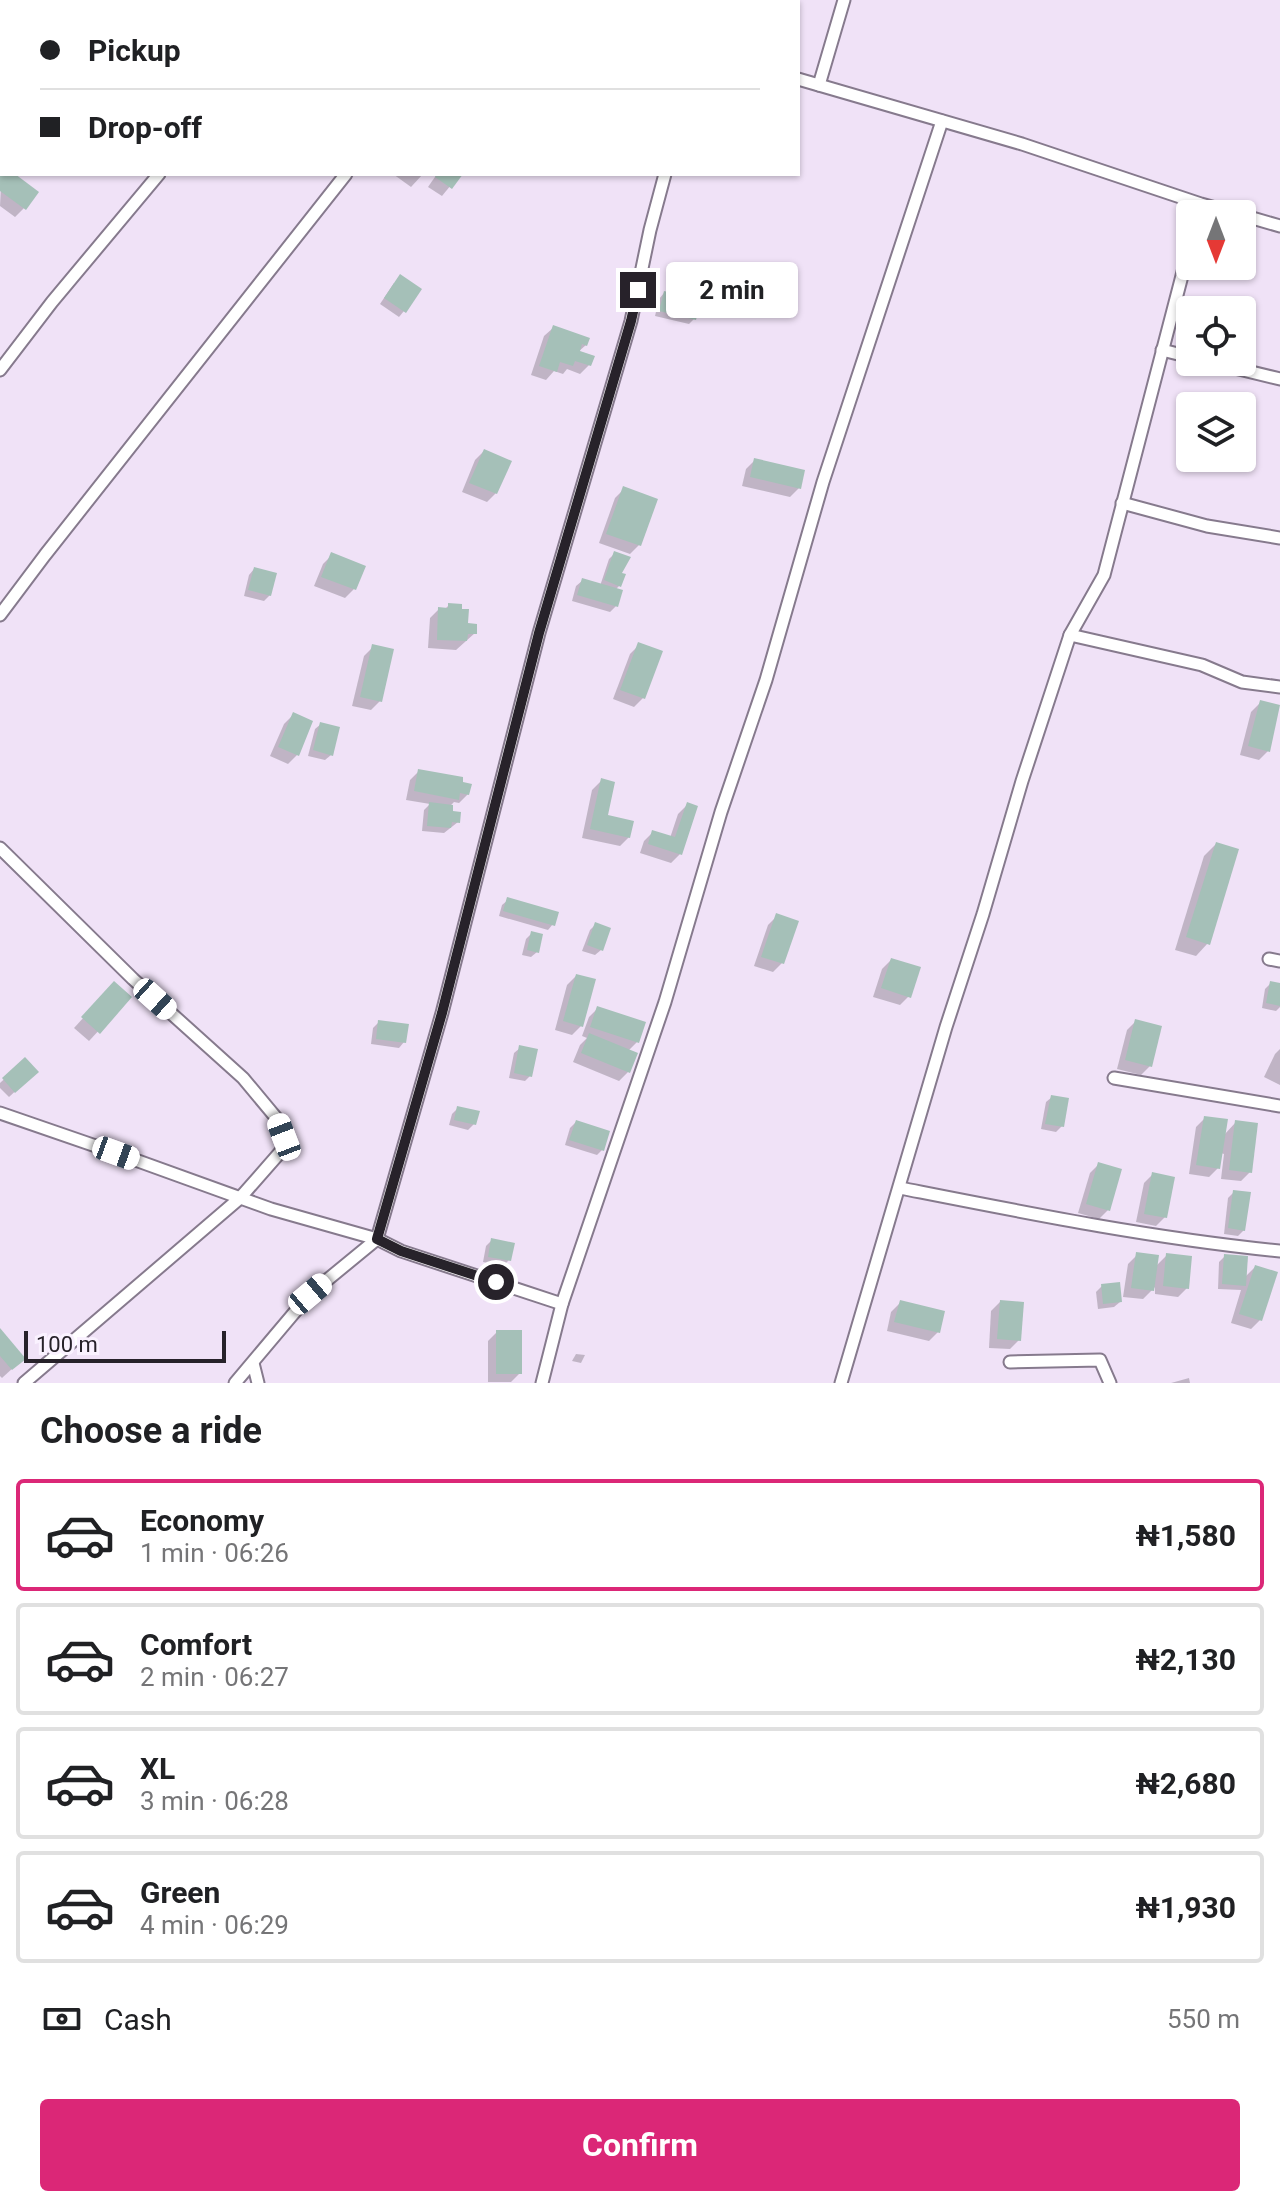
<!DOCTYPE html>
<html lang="en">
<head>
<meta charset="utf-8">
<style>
	body { margin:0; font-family:Roboto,sans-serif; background:#f2f2f2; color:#202124; height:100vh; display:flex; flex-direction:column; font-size:30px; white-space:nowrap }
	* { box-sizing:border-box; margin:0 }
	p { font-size:26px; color:#757577 }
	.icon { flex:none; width:44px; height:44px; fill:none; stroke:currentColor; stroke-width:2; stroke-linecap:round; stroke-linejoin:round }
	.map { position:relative; height:1383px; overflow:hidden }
	.sheet { display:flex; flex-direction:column; background:#fff; flex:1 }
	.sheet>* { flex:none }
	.hud { position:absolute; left:0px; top:0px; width:800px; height:176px; box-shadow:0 2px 6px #0004; display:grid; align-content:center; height:176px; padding:0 40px; background:#fff }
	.needle { width:52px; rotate:180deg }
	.controls { position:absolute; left:1176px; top:200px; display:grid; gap:16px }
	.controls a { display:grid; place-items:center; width:80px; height:80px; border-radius:8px; background:#fff; box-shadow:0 2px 6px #0004; font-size:40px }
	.scale { position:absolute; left:24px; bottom:20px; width:202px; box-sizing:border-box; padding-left:8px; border:4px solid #27222a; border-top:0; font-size:22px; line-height:28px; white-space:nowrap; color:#27222a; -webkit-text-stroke:6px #faf2ff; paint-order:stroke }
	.end { position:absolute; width:36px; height:36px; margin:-18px; border:10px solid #27222a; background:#fff; box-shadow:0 0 0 4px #fff }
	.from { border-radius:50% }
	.bubble { position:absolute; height:56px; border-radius:8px; background:#fff; box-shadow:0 2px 6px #0004; font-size:26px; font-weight:700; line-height:56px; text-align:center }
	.car { position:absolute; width:24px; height:48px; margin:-24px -12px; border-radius:10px; box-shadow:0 0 6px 2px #0007; background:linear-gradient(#fff 24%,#345 0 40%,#fff 0 76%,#345 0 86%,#fff 0) }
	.hud b { display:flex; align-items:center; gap:28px; height:76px; font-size:30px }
	.hud b+b { border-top:2px solid #e0e0e0 }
	.hud i { width:20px; height:20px; background:#202124 }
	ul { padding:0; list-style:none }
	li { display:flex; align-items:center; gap:24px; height:112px; margin:0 16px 12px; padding:0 24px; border:4px solid #e0e0e0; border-radius:8px }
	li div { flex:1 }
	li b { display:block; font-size:30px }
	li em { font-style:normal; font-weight:700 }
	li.on { border-color:#db2777 }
	li>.icon { width:72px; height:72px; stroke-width:1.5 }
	h2 { padding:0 40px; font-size:36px; line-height:96px }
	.pay { display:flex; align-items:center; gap:20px; height:88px; padding:0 40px; font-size:30px }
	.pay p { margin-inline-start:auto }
	.action { display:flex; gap:16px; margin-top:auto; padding:16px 40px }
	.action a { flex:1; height:92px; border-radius:8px; background:#db2777; color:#fff; font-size:32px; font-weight:700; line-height:92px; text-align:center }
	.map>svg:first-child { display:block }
	.shadow { fill:#0003 }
	.building { fill:#a5c0b8 }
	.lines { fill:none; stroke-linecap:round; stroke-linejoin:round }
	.street-casing { stroke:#867a8d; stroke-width:15 }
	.street { stroke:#fff; stroke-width:11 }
	.route { stroke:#27222a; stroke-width:10 }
</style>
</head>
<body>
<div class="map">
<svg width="1280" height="1383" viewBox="0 0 1280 1383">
	<rect width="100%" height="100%" fill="#f0e2f7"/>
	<!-- shadow -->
	<g class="shadow">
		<polygon points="2,166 2,174 12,174 24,208 15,217 0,206"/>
		<polygon points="393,174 423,174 411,187"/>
		<polygon points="437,174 460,174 442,196 428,187"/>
		<polygon points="394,283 404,311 399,317 380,304"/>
		<polygon points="664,293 694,319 689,324 655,316 659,299"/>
		<polygon points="553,328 586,345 578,352 589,365 580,374 567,369 563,374 554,371 546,380 531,375 544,336"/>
		<polygon points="484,451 496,493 487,502 462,492 475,460"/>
		<polygon points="755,460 799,488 790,497 742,486 746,469"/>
		<polygon points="624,489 639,545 630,554 599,543 615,498"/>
		<polygon points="615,553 620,585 615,590 616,606 610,612 572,601 576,586 582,581 600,586 609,559"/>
		<polygon points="332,555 354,589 345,598 314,586 323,564"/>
		<polygon points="254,569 270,595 264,601 244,596 249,575"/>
		<polygon points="449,605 475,633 456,650 428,648 430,618 439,609 444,610"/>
		<polygon points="639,645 643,698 634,707 613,699 630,654"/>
		<polygon points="373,647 380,701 371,710 352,706 364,656"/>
		<polygon points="1260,703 1268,751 1259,760 1240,755 1251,712"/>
		<polygon points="293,715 297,755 288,764 270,756 284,724"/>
		<polygon points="321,724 331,755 325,760 308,756 315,729"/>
		<polygon points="419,771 468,794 459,803 454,802 451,805 451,813 458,822 444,833 422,831 424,810 430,804 406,800 410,780"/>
		<polygon points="601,781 605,817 629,837 620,846 582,838 592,790"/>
		<polygon points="687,805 680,854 671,863 640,853 644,841 653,832 670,838 678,814"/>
		<polygon points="1216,844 1208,943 1196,956 1175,950 1204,856"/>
		<polygon points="508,900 553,924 548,930 499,916 502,905"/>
		<polygon points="777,916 782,963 773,972 754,966 768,925"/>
		<polygon points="595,925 601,950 595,955 582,951 590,930"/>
		<polygon points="531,934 537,952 531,957 522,955 526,939"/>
		<polygon points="891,960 909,996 900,1005 873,997 882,969"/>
		<polygon points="576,976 581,1026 572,1035 555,1030 567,985"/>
		<polygon points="1271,983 1280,985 1280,1007 1276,1011 1262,1008 1265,989"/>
		<polygon points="106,993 130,997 89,1041 74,1028"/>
		<polygon points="598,1008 643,1024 637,1042 628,1051 628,1072 619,1081 573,1062 580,1045 587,1038 582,1036 589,1017"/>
		<polygon points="1136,1021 1150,1066 1141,1075 1117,1069 1127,1030"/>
		<polygon points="379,1022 404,1042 399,1048 371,1044 373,1028"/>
		<polygon points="520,1048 530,1076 525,1081 509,1078 514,1053"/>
		<polygon points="1280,1049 1280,1085 1264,1077 1275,1054"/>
		<polygon points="25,1060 36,1072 9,1097 0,1088 0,1083"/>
		<polygon points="1052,1097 1062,1126 1056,1132 1041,1129 1046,1102"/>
		<polygon points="458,1108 474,1124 468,1130 449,1125 452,1114"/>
		<polygon points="1205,1118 1224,1135 1236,1122 1250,1172 1241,1181 1221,1179 1224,1154 1221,1153 1218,1168 1209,1177 1189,1174 1196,1127"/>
		<polygon points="576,1122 602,1150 597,1155 565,1145 570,1128"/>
		<polygon points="1099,1164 1108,1210 1099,1219 1078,1213 1090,1173"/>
		<polygon points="1153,1174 1165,1217 1156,1226 1136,1222 1144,1183"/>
		<polygon points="1234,1192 1244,1230 1238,1236 1224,1234 1228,1198"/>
		<polygon points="492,1240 509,1260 503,1266 483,1262 486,1246"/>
		<polygon points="1137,1255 1155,1267 1167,1255 1187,1288 1178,1297 1155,1294 1155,1287 1143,1299 1123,1297 1128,1264"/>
		<polygon points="1225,1256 1245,1277 1255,1267 1260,1320 1251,1329 1231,1323 1241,1290 1218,1289 1219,1262"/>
		<polygon points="1102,1286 1120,1302 1114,1307 1098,1309 1096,1292"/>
		<polygon points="1000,1302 1019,1340 1010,1349 989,1348 991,1311"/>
		<polygon points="900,1303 938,1332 929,1341 887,1331 891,1312"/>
		<polygon points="0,1331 14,1367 2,1378 0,1376"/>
		<polygon points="497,1332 520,1373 511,1382 488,1382 488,1341"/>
		<polygon points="576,1354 585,1355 581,1363 572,1361"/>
		<polygon points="1189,1378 1190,1383 1171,1383"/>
	</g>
	<!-- building -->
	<g class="building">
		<polygon points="0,174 15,174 39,192 26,210 0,191"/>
		<polygon points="437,174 463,174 452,189 435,177"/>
		<polygon points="400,274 422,289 406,313 384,298"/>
		<polygon points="664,291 701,300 696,320 659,311"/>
		<polygon points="553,325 590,338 587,346 582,344 580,351 595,356 591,366 575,361 573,366 560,362 557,372 539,366"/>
		<polygon points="484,449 512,461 497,494 469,483"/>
		<polygon points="754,458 805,470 801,489 750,477"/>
		<polygon points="623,486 658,499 641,546 606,534"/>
		<polygon points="614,551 631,557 622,573 626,574 621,587 604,580"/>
		<polygon points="331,552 366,566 356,590 321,577"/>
		<polygon points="254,567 277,573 271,596 248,590"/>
		<polygon points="582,578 623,590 618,607 577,595"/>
		<polygon points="448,603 462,604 462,609 469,609 468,623 477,624 477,634 468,634 467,641 437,640 438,607 448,608"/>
		<polygon points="638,642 663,651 645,699 620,690"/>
		<polygon points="372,644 394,649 382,702 360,697"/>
		<polygon points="1260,700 1280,705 1270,752 1248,746"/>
		<polygon points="293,712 313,721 299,756 278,747"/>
		<polygon points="320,722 340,727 333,756 313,750"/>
		<polygon points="418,769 463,777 463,782 472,784 469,795 460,793 459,800 414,791"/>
		<polygon points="601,778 615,782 608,815 634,821 630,838 590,829"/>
		<polygon points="429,802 453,805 453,811 461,812 460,823 452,822 451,828 427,826"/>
		<polygon points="687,802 698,806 682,855 648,844 652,830 675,837"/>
		<polygon points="1216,842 1239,849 1210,945 1186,937"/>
		<polygon points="507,897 559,912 555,926 503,911"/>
		<polygon points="776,913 799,921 784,964 761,957"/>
		<polygon points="595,922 611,928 603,951 587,945"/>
		<polygon points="531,931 543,934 539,953 527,950"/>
		<polygon points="891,958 921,967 911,998 881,988"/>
		<polygon points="576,974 596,979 583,1027 563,1021"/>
		<polygon points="114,981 132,997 100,1034 81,1017"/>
		<polygon points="1270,981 1280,983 1280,1006 1266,1003"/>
		<polygon points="597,1006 646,1022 639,1043 590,1027"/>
		<polygon points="1135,1019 1162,1026 1152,1067 1125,1060"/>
		<polygon points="378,1020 409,1024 406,1043 376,1039"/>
		<polygon points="589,1033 638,1053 630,1073 581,1053"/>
		<polygon points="519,1045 538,1049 532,1077 514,1073"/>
		<polygon points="25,1057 39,1072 15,1093 2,1078"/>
		<polygon points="1051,1095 1069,1098 1064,1127 1045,1124"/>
		<polygon points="457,1106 480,1111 476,1125 454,1120"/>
		<polygon points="1204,1116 1228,1119 1220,1169 1196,1165"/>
		<polygon points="576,1120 610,1131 604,1151 569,1140"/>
		<polygon points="1235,1120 1258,1123 1252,1173 1229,1170"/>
		<polygon points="1098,1162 1122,1169 1110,1211 1086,1204"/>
		<polygon points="1152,1172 1175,1177 1167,1218 1144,1214"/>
		<polygon points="1233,1190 1251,1192 1245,1231 1228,1228"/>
		<polygon points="491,1238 515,1243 511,1261 488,1257"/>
		<polygon points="1136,1252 1159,1255 1154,1291 1131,1288"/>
		<polygon points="1166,1253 1192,1256 1189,1289 1163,1286"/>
		<polygon points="1224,1254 1248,1256 1246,1286 1222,1284"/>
		<polygon points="1255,1265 1278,1272 1262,1321 1239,1314"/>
		<polygon points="1120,1282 1122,1302 1103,1304 1101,1284"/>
		<polygon points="900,1300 945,1311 940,1333 894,1322"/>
		<polygon points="1000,1300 1024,1302 1021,1341 997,1339"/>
		<polygon points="0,1328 26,1359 12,1370 0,1356"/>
		<rect x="496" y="1330" width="26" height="44"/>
	</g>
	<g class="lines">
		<defs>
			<g id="street">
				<polyline points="585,0 593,2"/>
				<polyline points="120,2 121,0"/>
				<polyline points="298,2 300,0"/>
				<polyline points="475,2 476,0"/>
				<polyline points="658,2 658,0"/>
				<polyline points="798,79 1022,144 1201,204 1237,214"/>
				<polyline points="819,85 844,0"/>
				<polyline points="0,139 2,137"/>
				<polyline points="1242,215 1280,226"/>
				<polyline points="1162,350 1190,357"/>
				<polyline points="1210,362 1280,379"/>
				<polyline points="0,370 52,302 159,174"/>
				<polyline points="1122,503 1207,526 1280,538"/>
				<polyline points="0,615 45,555 346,174"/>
				<polyline points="1070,635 1202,665 1242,682 1280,687"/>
				<polyline points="0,848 133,979 243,1078 278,1120 284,1137 283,1149 240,1198 24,1383"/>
				<polyline points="1269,959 1280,961"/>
				<polyline points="1114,1078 1280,1106"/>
				<polyline points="0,1113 116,1153 271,1209 377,1239 401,1251 562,1304"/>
				<path d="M 900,1188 C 1027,1213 1150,1238 1280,1251"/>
				<polyline points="1010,1362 1100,1360 1110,1383"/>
				<polyline points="253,1363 258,1383"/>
				<polyline points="235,1383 310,1294 377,1239 442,1013 539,633 631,321 650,230 665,174"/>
				<polyline points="542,1383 562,1304 665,1002 721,812 766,680 823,482 942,121"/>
				<polyline points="841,1383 946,1027 983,914 1022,781 1070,635 1104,575 1190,245"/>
			</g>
		</defs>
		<!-- street casing -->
		<use href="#street" class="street-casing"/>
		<!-- street -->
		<use href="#street" class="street"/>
	</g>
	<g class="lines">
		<!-- route -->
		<polyline class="route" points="496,1282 401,1251 377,1239 442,1013 539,633 631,321 638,290"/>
	</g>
</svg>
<div class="controls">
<a><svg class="needle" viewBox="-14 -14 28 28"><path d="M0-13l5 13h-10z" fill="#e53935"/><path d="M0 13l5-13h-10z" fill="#757577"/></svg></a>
<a><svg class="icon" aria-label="locate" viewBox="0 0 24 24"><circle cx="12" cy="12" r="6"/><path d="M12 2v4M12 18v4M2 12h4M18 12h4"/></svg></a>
<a><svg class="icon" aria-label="layers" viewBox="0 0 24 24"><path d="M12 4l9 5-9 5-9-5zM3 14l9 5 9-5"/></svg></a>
</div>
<div class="scale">100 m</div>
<i class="end from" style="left:496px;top:1282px"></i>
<i class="end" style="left:638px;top:290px"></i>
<div class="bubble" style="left:666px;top:262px;width:132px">2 min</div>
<i class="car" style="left:155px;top:999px;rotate:132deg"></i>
<i class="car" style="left:284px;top:1137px;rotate:339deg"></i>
<i class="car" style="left:116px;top:1153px;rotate:110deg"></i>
<i class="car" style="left:310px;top:1294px;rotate:50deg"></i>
<div class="hud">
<b><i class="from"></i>Pickup</b>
<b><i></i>Drop-off</b>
</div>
</div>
<section class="sheet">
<h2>Choose a ride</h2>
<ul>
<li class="on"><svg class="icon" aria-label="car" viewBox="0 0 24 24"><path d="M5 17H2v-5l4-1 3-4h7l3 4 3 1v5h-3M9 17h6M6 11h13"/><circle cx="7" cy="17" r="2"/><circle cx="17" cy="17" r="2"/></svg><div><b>Economy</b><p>1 min · 06:26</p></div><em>₦1,580</em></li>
<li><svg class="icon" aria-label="car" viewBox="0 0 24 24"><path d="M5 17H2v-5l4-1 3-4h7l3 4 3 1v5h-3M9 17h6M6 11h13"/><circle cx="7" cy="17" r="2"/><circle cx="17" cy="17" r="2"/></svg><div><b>Comfort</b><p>2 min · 06:27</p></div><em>₦2,130</em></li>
<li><svg class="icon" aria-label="car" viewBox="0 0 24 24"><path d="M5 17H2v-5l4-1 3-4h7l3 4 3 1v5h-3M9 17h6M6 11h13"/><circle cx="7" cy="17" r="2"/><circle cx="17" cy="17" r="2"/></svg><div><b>XL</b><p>3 min · 06:28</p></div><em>₦2,680</em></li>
<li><svg class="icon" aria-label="car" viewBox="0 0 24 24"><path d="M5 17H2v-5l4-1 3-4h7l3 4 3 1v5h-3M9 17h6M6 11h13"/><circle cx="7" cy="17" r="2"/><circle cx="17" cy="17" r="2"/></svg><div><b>Green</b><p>4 min · 06:29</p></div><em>₦1,930</em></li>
</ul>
<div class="pay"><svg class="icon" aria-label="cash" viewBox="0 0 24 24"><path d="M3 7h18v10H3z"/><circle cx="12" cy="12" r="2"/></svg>Cash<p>550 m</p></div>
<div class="action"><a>Confirm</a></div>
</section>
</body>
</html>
